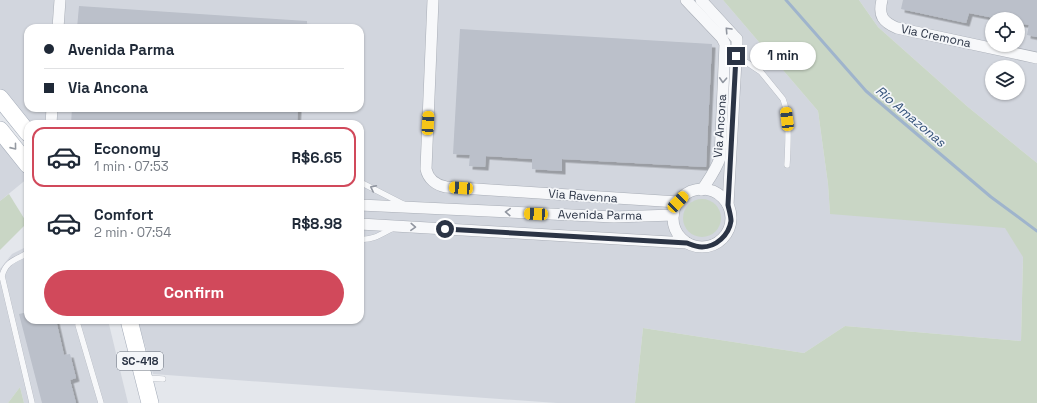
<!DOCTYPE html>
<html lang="en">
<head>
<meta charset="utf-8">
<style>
	body { margin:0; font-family:"Space Grotesk",sans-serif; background:#f2f2f3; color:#1f2937; height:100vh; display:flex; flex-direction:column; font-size:15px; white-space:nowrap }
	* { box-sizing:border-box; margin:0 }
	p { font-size:13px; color:#747a83 }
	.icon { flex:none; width:22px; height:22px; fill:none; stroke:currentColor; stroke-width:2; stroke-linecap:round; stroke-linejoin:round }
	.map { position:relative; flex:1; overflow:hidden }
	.drawer { position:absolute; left:24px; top:120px; width:340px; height:204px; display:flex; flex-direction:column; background:#fff; border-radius:12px; box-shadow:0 1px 3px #0004 }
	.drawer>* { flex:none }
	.banner { position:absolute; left:24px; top:24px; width:340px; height:88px; border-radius:12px; box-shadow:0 1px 3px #0004; display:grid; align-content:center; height:88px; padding:0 20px; background:#fff }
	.fabs { position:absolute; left:985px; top:12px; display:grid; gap:8px }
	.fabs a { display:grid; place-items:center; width:40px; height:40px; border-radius:50%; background:#fff; box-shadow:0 1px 3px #0004; font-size:20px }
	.end { position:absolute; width:18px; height:18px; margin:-9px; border:5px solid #2b3445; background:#fff; box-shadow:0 0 0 2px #fff }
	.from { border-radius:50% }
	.bubble { position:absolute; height:28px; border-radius:14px; background:#fff; box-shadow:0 1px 3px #0004; font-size:13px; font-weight:700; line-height:28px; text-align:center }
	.car { position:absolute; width:12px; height:24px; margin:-12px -6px; border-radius:5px; box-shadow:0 0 3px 1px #0007; background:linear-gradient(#f5c518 24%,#345 0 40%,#f5c518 0 76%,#345 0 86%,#f5c518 0) }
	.banner b { display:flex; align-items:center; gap:14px; height:38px; font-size:15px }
	.banner b+b { border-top:1px solid #e0e1e3 }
	.banner i { width:10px; height:10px; background:#1f2937 }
	ul { padding:7px 0 0; list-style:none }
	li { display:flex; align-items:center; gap:12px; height:60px; margin:0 8px 6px; padding:0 12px; border:2px solid transparent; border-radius:12px }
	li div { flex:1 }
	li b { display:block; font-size:15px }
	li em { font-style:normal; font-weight:700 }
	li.on { border-color:#d1495b }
	li>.icon { width:36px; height:36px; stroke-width:1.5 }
	.action { display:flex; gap:8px; margin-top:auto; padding:8px 20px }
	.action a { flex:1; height:46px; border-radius:24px; background:#d1495b; color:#fff; font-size:16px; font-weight:700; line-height:46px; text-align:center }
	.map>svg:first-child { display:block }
	.built { fill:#d2d6de; fill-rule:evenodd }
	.green { fill:#c9d6c5 }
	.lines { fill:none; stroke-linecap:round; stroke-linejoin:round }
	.stream { stroke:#9fb4cc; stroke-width:3 }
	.building { fill:#bbc0ca; filter:url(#shadow) }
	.service-casing { stroke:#a9aeb7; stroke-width:6 }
	.minor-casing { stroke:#a9aeb7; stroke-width:12 }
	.primary-casing { stroke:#a3abb8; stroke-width:18 }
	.service { stroke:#f7f8fa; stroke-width:5.5 }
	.minor { stroke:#f7f8fa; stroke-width:11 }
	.primary { stroke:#fff; stroke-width:17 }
	.oneway { stroke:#9196a0 }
	.oneway2 { stroke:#959aa2 }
	.route { stroke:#2b3445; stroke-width:5 }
	.labels { text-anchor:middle; stroke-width:3.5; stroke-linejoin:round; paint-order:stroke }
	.shield { fill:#f4f6f9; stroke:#676e7b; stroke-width:1 }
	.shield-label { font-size:11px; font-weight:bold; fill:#2b3445 }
	.street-label { font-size:12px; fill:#2b3445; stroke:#f4f6f9 }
	.water-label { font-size:13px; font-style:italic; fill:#34527a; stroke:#f4f6f9 }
</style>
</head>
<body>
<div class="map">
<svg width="1037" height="403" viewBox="0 0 1037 403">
	<defs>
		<filter id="shadow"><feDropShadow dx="3.5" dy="3.5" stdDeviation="0" flood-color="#0004"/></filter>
	</defs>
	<rect width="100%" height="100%" fill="#e4e7ec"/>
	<!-- built -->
	<g class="built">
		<path d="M 0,0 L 723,0 L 818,111 L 828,184 L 830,213 L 1005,227 L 1023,256 L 1021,341 L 845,326 L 804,353 L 643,328 L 635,403 L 557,403 L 153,374 L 138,320 L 360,320 L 360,124 L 28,124 L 0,90 ZM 28,28 L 360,28 L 360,108 L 28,108 Z"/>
		<path d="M 859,0 L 1037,0 L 1037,163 L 968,107 L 878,27 ZM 992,19 L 1018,19 L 1018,45 L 992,45 ZM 992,67 L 1018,67 L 1018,93 L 992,93 Z"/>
		<polygon points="0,143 28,178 0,201"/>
		<polygon points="28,246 28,320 108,320 128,403 24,403 20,387 8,403 0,403 0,269 12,254"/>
	</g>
	<!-- green -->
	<g class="green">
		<polygon points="723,0 859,0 878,27 968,107 1037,163 1037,403 635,403 643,328 804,353 845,326 1021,341 1023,257 1005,228 830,214 828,184 818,111"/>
		<polygon points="9,194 27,223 0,250 0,201"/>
		<circle cx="702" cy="218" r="19"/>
		<polygon points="20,387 24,403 8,403"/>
	</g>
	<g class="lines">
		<!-- stream -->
		<polyline class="stream" points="786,0 866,91 991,197 1037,231"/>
	</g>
	<!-- building -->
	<g class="building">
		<polygon points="903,0 1037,0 1037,37 1027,35 1029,25 1018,23 1018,19 999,19 969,13 966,23 901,9"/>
		<polygon points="79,6 307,21 307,28 77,28"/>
		<polygon points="460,29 712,44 706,167 562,159 562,171 532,169 532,159 486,156 485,167 469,166 470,155 453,154"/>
		<polygon points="72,108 298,108 297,124 71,124"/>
		<polygon points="28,312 28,320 56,320 64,355 70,354 76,378 70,380 76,403 42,403 19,314"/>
	</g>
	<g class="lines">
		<defs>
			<g id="service">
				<path d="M 737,56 L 761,72 L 783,99 C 790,117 788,146 787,165"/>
				<polyline points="360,182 405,205"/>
				<path d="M 360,239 C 372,241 383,233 393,228"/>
				<path d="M 28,253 C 15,260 6,261 2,276 L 32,403"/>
				<polyline points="78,325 101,403"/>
				<polyline points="146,378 163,379"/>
			</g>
			<g id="minor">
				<path d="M 433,0 L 426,169 C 428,179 436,185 446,187 L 678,202"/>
				<path d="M 686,0 L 722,38 L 725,44 L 720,158 C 716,170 709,179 702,190"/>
				<polyline points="701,0 735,37 737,39 737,43 728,205"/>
				<path d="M 882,0 C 878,16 883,22 897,28 L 1037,58"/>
				<polyline points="58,28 60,0"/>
				<polyline points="51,124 52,108"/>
				<circle cx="702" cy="218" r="29"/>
				<polyline points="360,205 614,217 673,215"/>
				<polyline points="360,224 687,243"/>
			</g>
			<g id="primary">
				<polyline points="0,98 28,133"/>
				<polyline points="0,130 28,165"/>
				<polyline points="129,320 150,403"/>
			</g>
		</defs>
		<!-- service casing -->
		<use href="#service" class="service-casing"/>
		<!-- minor casing -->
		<use href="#minor" class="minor-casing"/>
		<!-- primary casing -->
		<use href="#primary" class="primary-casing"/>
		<!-- service -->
		<use href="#service" class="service"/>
		<!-- minor -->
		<use href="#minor" class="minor"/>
		<!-- primary -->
		<use href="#primary" class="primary"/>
	</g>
	<!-- one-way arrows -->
	<defs><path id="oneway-chevron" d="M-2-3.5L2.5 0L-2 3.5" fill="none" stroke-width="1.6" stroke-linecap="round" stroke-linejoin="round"/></defs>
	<g class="oneway">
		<use href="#oneway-chevron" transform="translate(728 30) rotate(-133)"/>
		<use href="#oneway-chevron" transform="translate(723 80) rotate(93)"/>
		<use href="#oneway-chevron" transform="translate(373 188) rotate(-153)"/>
		<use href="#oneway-chevron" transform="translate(508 212) rotate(-177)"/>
		<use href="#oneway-chevron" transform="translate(413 227) rotate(3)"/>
	</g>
	<use class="oneway2" href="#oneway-chevron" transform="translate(14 147) rotate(51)"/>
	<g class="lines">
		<!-- route -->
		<path class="route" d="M 445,229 L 687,243 C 692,245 696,247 702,247 C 716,247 729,235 731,221 C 731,216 729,210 728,205 L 736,56"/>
	</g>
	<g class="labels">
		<!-- shield labels -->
		<rect class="shield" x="117" y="352" width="46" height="18" rx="3"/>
		<g class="shield-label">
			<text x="140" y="365">SC-418</text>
		</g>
		<!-- street labels -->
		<g class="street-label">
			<text transform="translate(936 36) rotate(12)" y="4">Via Cremona</text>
			<text transform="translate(720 126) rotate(-86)" y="4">Via Ancona</text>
			<text transform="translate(583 196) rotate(4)" y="4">Via Ravenna</text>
			<text transform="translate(600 215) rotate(1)" y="4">Avenida Parma</text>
		</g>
		<!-- water labels -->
		<g class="water-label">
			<text transform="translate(911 116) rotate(40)" y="5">Rio Amazonas</text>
		</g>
	</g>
</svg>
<div class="fabs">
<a><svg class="icon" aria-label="locate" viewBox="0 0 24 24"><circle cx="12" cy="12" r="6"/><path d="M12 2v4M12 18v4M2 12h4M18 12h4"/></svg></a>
<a><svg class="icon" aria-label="layers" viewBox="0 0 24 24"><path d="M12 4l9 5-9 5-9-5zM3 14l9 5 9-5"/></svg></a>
</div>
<i class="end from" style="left:445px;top:229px"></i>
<i class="end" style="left:736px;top:56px"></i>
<div class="bubble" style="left:750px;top:42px;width:66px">1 min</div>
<i class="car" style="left:787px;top:119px;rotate:353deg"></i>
<i class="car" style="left:428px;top:123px;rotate:3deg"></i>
<i class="car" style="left:461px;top:188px;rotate:274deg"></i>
<i class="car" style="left:678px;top:202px;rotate:44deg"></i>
<i class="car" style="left:536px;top:214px;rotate:273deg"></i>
<div class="banner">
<b><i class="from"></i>Avenida Parma</b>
<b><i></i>Via Ancona</b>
</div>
<section class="drawer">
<ul>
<li class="on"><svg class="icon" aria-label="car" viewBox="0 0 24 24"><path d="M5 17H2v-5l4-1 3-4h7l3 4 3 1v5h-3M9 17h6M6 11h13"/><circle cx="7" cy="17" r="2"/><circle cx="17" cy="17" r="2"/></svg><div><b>Economy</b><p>1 min · 07:53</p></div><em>R$6.65</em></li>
<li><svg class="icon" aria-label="car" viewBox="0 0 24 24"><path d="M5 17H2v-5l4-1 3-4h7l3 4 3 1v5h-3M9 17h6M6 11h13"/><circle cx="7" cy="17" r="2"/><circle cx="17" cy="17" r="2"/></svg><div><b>Comfort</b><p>2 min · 07:54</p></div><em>R$8.98</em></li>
</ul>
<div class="action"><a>Confirm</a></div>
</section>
</div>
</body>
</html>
